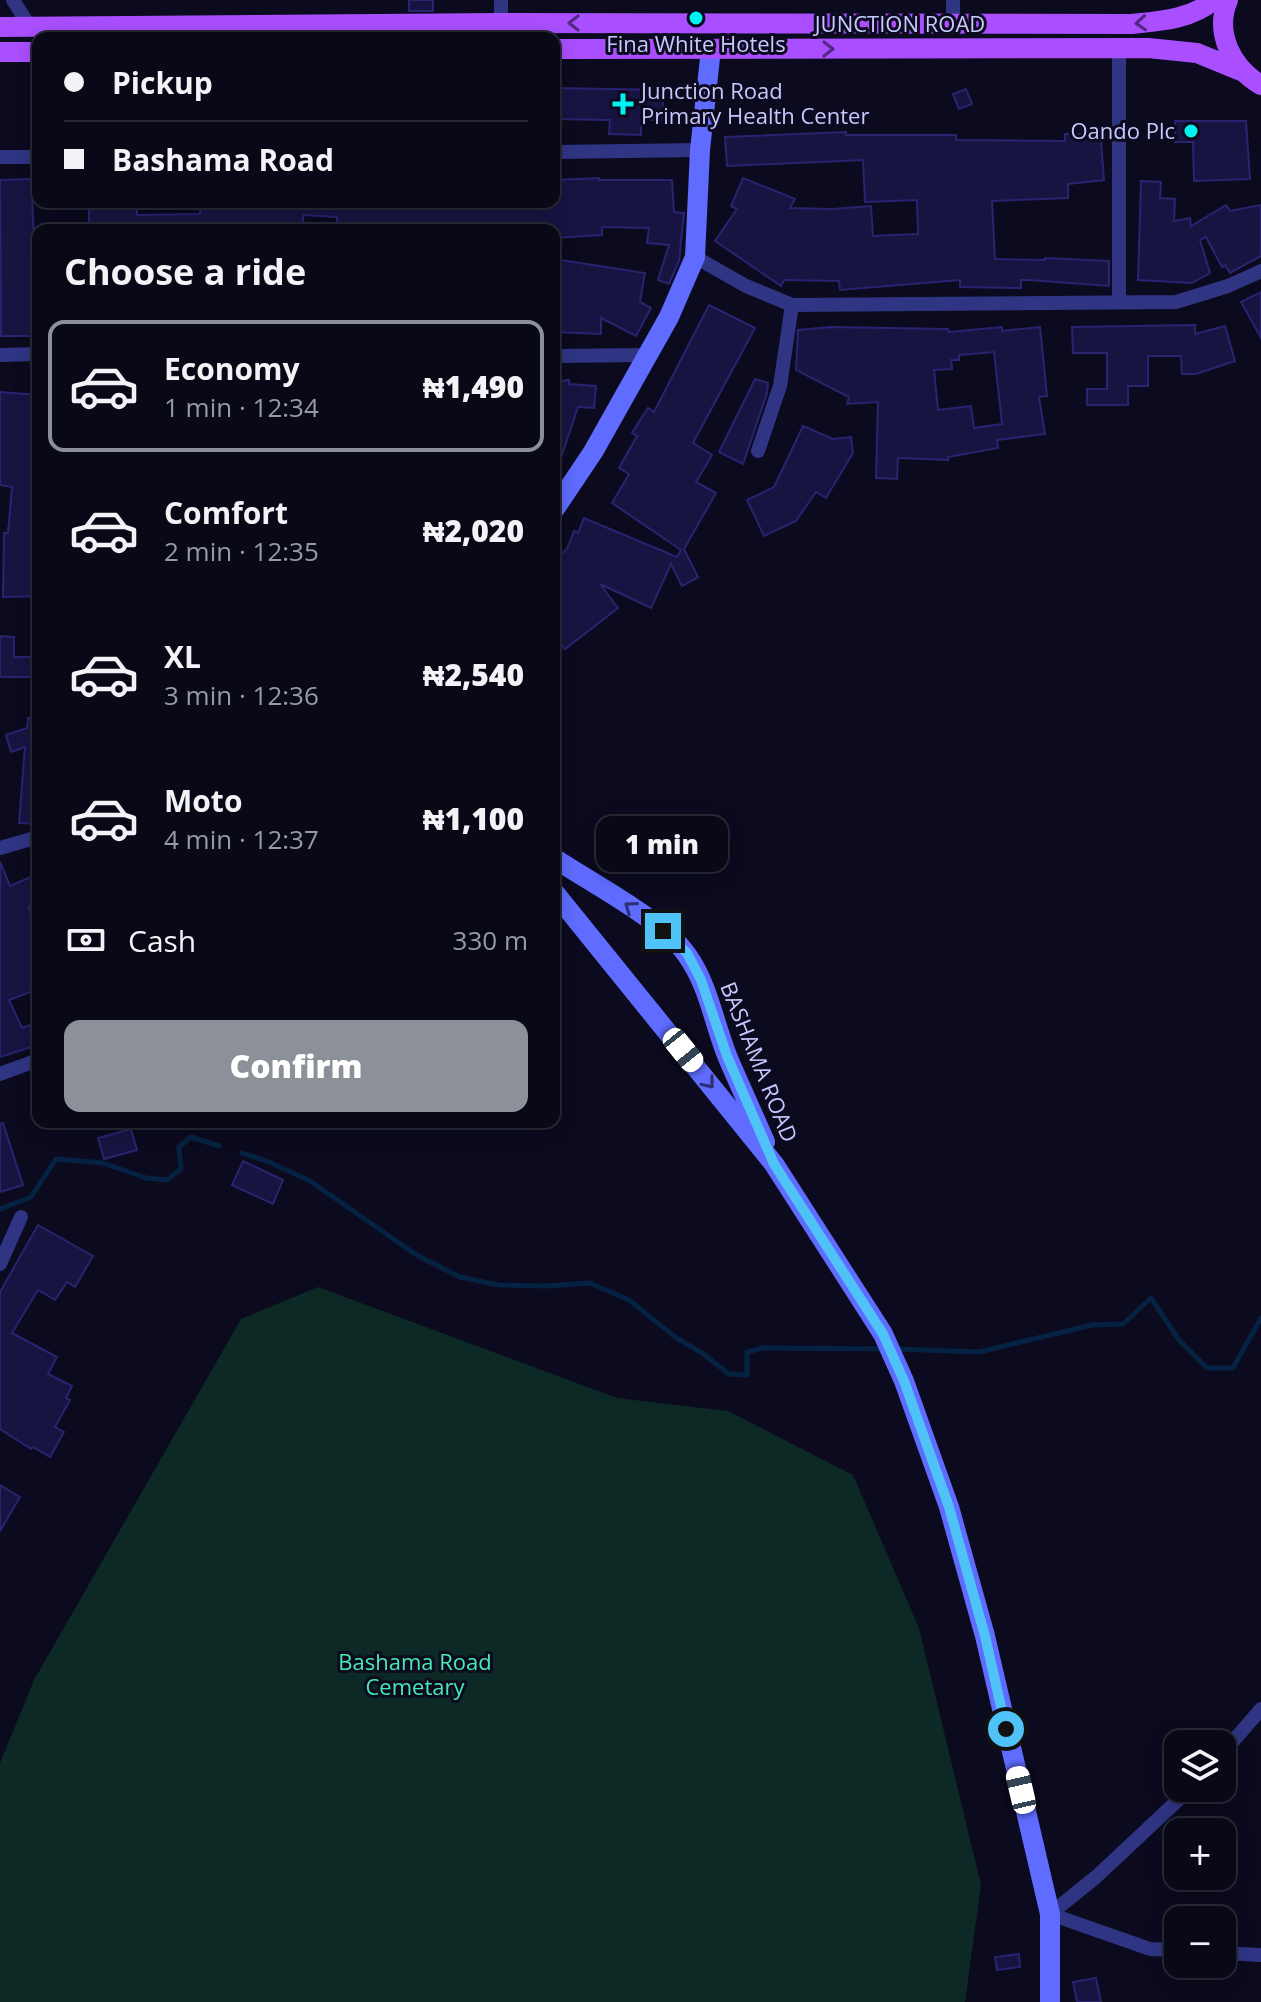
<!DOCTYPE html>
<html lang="en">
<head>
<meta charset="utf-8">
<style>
	body { margin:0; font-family:"Open Sans",sans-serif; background:#161624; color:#f1f3f6; height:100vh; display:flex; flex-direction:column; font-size:30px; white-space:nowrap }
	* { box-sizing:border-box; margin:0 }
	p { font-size:26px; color:#989aa1 }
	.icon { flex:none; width:44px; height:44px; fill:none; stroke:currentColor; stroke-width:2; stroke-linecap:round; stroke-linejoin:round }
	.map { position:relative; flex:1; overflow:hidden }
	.panel { position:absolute; left:32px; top:224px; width:528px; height:904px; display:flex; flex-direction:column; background:#080817; border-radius:16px; box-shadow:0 4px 20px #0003,0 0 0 2px #292936 }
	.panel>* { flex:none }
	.banner { position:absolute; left:32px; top:32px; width:528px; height:176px; border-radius:16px; box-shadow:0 4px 20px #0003,0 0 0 2px #292936; display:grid; align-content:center; height:176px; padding:0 32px; background:#080817 }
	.buttons { position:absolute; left:1164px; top:1730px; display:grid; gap:16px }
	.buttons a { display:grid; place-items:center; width:72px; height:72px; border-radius:16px; background:#080817; box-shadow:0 4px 20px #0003,0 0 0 2px #292936; font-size:40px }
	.end { position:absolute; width:36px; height:36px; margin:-18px; border:10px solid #4fc3f7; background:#111; box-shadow:0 0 0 4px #111 }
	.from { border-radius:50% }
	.bubble { position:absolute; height:56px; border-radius:16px; background:#080817; box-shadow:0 4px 20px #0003,0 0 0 2px #292936; font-size:26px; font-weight:800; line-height:56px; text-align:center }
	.car { position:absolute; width:24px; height:48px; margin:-24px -12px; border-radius:10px; box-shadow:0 0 6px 2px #0007; background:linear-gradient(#fff 24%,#345 0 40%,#fff 0 76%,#345 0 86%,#fff 0) }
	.banner b { display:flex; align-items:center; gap:28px; height:76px; font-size:30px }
	.banner b+b { border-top:2px solid #292936 }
	.banner i { width:20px; height:20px; background:#f1f3f6 }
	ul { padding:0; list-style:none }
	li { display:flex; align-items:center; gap:24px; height:132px; margin:0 16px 12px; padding:0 16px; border:4px solid transparent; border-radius:16px }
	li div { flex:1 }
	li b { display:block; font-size:30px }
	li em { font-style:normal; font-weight:800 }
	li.active { border-color:#8c9099 }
	li>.icon { width:72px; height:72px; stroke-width:1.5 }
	h2 { padding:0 32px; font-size:36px; line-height:96px }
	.pay { display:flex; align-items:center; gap:20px; height:88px; padding:0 32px; font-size:30px }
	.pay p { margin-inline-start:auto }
	.button { display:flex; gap:16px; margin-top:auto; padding:16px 32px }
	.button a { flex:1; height:92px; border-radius:16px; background:#8c9099; color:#fff; font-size:32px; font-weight:800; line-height:92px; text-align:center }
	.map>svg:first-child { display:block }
	.green { fill:#0c2925 }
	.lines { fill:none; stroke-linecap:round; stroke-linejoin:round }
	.stream { stroke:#062242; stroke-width:5 }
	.building { fill:#181442; stroke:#2a2370; stroke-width:2; fill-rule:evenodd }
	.street { stroke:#2f3583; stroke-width:14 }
	.secondary { stroke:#5f6cff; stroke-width:20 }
	.primary { stroke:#aa4fff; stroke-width:20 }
	.oneway { stroke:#532984 }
	.oneway2 { stroke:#2d3179 }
	.route { stroke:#4fc3f7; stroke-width:10 }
	.poi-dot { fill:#00f3f1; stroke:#0b0a1f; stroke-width:3 }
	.labels { text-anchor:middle; stroke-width:6; stroke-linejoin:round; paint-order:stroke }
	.street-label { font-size:22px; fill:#c8c8ff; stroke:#0b0a1f }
	.poi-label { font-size:22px; fill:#c8c8ff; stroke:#0b0a1f }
	.park-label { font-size:22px; fill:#47ebb1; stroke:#0b0a1f }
</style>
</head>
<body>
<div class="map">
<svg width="1261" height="2002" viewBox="0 0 1261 2002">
	<rect width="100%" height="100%" fill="#0b0a1f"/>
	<!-- green -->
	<polygon class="green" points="318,1287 617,1398 728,1411 853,1475 919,1628 981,1885 965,2002 0,2002 0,1763 34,1680 241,1319"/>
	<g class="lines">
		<!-- stream -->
		<g class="stream">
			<polyline points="242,1153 269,1162 310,1181 418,1256 460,1277 499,1285 546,1286 590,1283 629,1300 675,1337 702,1353 729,1374 747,1375 747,1352 762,1348 886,1349"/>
			<polyline points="0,1209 31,1197 56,1159 103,1163 146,1178 167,1180 181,1169 179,1147 191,1137 219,1146"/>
			<polyline points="896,1349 979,1352 1092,1325 1123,1324 1151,1298 1179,1340 1207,1368 1233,1368 1261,1318"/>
		</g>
	</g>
	<!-- building -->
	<g class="building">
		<rect x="409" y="0" width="24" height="11"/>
		<polygon points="554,88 663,90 663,120 641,120 641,135 609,134 610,120 554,119"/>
		<polygon points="966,89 972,104 959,109 953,94"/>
		<polygon points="1175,121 1246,121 1250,179 1194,181 1193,142 1175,142"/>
		<polygon points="1082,127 1100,127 1104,180 1068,184 1068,198 992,201 995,259 1045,260 1045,258 1109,261 1109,286 1029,280 1021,280 1021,288 960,287 960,280 840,290 839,281 784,280 781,286 715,241 737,209 731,206 743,178 795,199 790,208 832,209 871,206 873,236 918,234 917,200 865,202 863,160 727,166 725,137 846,132 846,135 956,135 956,140 1065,141 1065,134 1082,134"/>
		<polygon points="599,178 599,180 672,180 674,212 684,213 679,261 669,284 658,280 669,245 647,243 649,228 602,227 602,235 554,238 554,230 337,230 337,217 303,215 303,230 89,230 89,202 137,202 137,215 200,214 200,202 554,202 554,180"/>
		<polygon points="31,179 37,297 34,297 34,336 1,336 0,180"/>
		<polygon points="1141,181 1161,182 1160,198 1175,199 1174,221 1190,218 1191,226 1226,205 1230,211 1261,205 1261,256 1230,273 1225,265 1222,267 1206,237 1200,240 1210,273 1192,283 1138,280"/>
		<polygon points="554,259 645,273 640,302 651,308 636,336 601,318 601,334 554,332"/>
		<polygon points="1261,292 1261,338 1241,302"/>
		<polygon points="709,305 755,328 693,443 712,455 696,482 716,493 684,549 698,577 682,586 671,564 651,608 600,584 618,608 565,649 554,636 554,560 567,549 574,531 578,533 584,518 677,557 681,550 612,503 629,474 619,468 637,436 632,433 648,408 654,412"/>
		<polygon points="1195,325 1195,334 1225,326 1235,361 1196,374 1182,374 1181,356 1148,356 1148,386 1128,386 1128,405 1087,405 1087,389 1107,389 1107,353 1073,353 1072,327"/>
		<path d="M 831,327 L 948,329 L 949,332 L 1002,327 L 1002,331 L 1040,327 L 1047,396 L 1039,397 L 1045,434 L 997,440 L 998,448 L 948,457 L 948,460 L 898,458 L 897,479 L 876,478 L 878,402 L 847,404 L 849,397 L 796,370 L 798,330 ZM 994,352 L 1002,424 L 974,428 L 971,406 L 938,410 L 934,370 L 952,369 L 951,360 L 959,360 L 959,355 Z"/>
		<polygon points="755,379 768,383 767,393 743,464 719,452"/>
		<polygon points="569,380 569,384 596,386 594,408 578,407 557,470 554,470 554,382"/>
		<polygon points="0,392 38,395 38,596 3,597 4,533 8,533 12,487 0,485"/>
		<polygon points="803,426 833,439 851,437 853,453 826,498 816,492 796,521 764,536 747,500 774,487"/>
		<polygon points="0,636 14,637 14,657 38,657 38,677 0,677"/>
		<polygon points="28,718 38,718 38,756 34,790 38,790 38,824 19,823 25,747 11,752 6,735 27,728"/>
		<polygon points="0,862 10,886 38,874 38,903 28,907 38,933 38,974 33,976 38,989 9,1000 22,1028 38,1022 38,1045 0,1057"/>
		<polygon points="3,1123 23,1185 0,1192 0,1124"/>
		<polygon points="131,1129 137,1150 104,1159 98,1138"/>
		<polygon points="243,1161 283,1180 273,1204 232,1185"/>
		<polygon points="38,1225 93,1256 75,1287 67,1282 55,1300 38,1290 12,1333 57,1357 48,1374 72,1386 66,1398 70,1400 55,1427 64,1432 50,1457 33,1447 31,1449 0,1429 0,1292"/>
		<polygon points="0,1485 20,1497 0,1531"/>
		<polygon points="1019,1954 1020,1967 997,1970 995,1957"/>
		<polygon points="1096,1978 1101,2002 1077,2002 1073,1982"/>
	</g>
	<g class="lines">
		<!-- street -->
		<g class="street">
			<polyline points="13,0 30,27"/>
			<polyline points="501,0 501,23"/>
			<polyline points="953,22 953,0"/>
			<polyline points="1119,48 1119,301"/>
			<polyline points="554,152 700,150"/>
			<polyline points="0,157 38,157"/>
			<polyline points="695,257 746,286 792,305 1176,302 1228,286 1261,271"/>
			<polyline points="0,355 38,354"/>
			<polyline points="554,356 645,355"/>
			<polyline points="758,451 780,386 792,305"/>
			<polyline points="0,848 38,837"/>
			<polyline points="0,1074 38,1060"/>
			<polyline points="0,1264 21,1217"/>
			<polyline points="1222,1754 1261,1709"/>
			<polyline points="1050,1914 1096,1877 1191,1788"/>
			<polyline points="1050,1914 1150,1949 1178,1950"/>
			<polyline points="1222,1953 1261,1955"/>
		</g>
		<!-- secondary -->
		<g class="secondary">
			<polyline points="554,510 593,452 669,317 695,257 700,150 711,49"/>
			<path d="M 554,858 C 591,883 662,919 687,955 C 709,986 714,1024 728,1058 C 740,1086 753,1114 765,1142"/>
			<polyline points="554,892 774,1164 883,1334 904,1381 949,1507 985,1636 1050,1914 1050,2002"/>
		</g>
		<!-- primary -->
		<g class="primary">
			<path d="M 1228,0 C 1214,33 1232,68 1261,85"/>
			<path d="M 0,27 L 501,23 L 1132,24 C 1162,21 1191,19 1214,0"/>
			<polyline points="554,49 1148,48 1197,53 1241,71"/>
			<polyline points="0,52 38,52"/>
		</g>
	</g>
	<!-- one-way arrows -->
	<defs><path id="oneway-chevron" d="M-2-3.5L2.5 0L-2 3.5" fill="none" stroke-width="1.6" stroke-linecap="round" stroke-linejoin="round" transform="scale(2)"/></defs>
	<g class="oneway">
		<use href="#oneway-chevron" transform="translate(574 23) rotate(180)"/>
		<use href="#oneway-chevron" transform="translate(1141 23) rotate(176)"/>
		<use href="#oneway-chevron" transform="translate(828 49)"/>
	</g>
	<g class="oneway2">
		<use href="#oneway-chevron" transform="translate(630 907) rotate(-144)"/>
		<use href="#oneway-chevron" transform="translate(709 1083) rotate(51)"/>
	</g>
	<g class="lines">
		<!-- route -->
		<polyline class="route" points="663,931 687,953 701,980 727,1056 774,1164 883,1334 904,1381 949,1507 985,1636 1006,1729"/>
	</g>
	<!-- markers -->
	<g class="poi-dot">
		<circle cx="696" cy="18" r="8"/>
		<path d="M619 92h8v8h8v8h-8v8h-8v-8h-8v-8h8z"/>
		<circle cx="1191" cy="131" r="8"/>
	</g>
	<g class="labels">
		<!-- street labels -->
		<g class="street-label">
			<text x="900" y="32">JUNCTION ROAD</text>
			<text transform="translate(759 1062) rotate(68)" y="8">BASHAMA ROAD</text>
		</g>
		<!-- poi labels -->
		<g class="poi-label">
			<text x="696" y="52">Fina White Hotels</text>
			<text x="641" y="99" text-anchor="start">Junction Road<tspan x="641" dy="25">Primary Health Center</tspan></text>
			<text x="1175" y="139" text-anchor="end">Oando Plc</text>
		</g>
		<!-- park labels -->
		<g class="park-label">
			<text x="415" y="1670">Bashama Road<tspan x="415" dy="25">Cemetary</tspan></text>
		</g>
	</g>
</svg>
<div class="buttons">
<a><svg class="icon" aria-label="layers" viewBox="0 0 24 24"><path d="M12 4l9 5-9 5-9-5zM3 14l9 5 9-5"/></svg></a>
<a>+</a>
<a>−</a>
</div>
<i class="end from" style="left:1006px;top:1729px"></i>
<i class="end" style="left:663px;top:931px"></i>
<div class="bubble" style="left:596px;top:816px;width:132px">1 min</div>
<i class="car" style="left:683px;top:1050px;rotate:141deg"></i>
<i class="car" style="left:1021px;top:1790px;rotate:347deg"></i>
<div class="banner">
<b><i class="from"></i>Pickup</b>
<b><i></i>Bashama Road</b>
</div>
<section class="panel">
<h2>Choose a ride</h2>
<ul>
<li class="active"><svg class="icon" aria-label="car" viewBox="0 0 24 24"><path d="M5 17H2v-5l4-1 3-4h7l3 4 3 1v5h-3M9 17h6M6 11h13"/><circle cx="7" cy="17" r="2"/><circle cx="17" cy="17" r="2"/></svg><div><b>Economy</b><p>1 min · 12:34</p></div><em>₦1,490</em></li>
<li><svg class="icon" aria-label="car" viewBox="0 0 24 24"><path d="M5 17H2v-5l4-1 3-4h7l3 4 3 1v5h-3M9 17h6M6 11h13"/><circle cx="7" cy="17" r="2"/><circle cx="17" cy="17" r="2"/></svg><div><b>Comfort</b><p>2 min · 12:35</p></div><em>₦2,020</em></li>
<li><svg class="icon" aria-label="car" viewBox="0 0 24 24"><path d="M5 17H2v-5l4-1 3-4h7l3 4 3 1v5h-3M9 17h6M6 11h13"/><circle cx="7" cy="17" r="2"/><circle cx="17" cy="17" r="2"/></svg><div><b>XL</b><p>3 min · 12:36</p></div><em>₦2,540</em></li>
<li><svg class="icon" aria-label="car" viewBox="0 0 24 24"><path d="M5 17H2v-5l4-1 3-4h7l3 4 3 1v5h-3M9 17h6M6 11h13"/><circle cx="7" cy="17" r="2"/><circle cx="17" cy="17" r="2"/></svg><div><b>Moto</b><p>4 min · 12:37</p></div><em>₦1,100</em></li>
</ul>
<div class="pay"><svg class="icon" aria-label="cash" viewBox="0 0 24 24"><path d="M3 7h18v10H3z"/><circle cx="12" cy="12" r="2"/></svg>Cash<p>330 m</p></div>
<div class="button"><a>Confirm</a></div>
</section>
</div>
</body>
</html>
